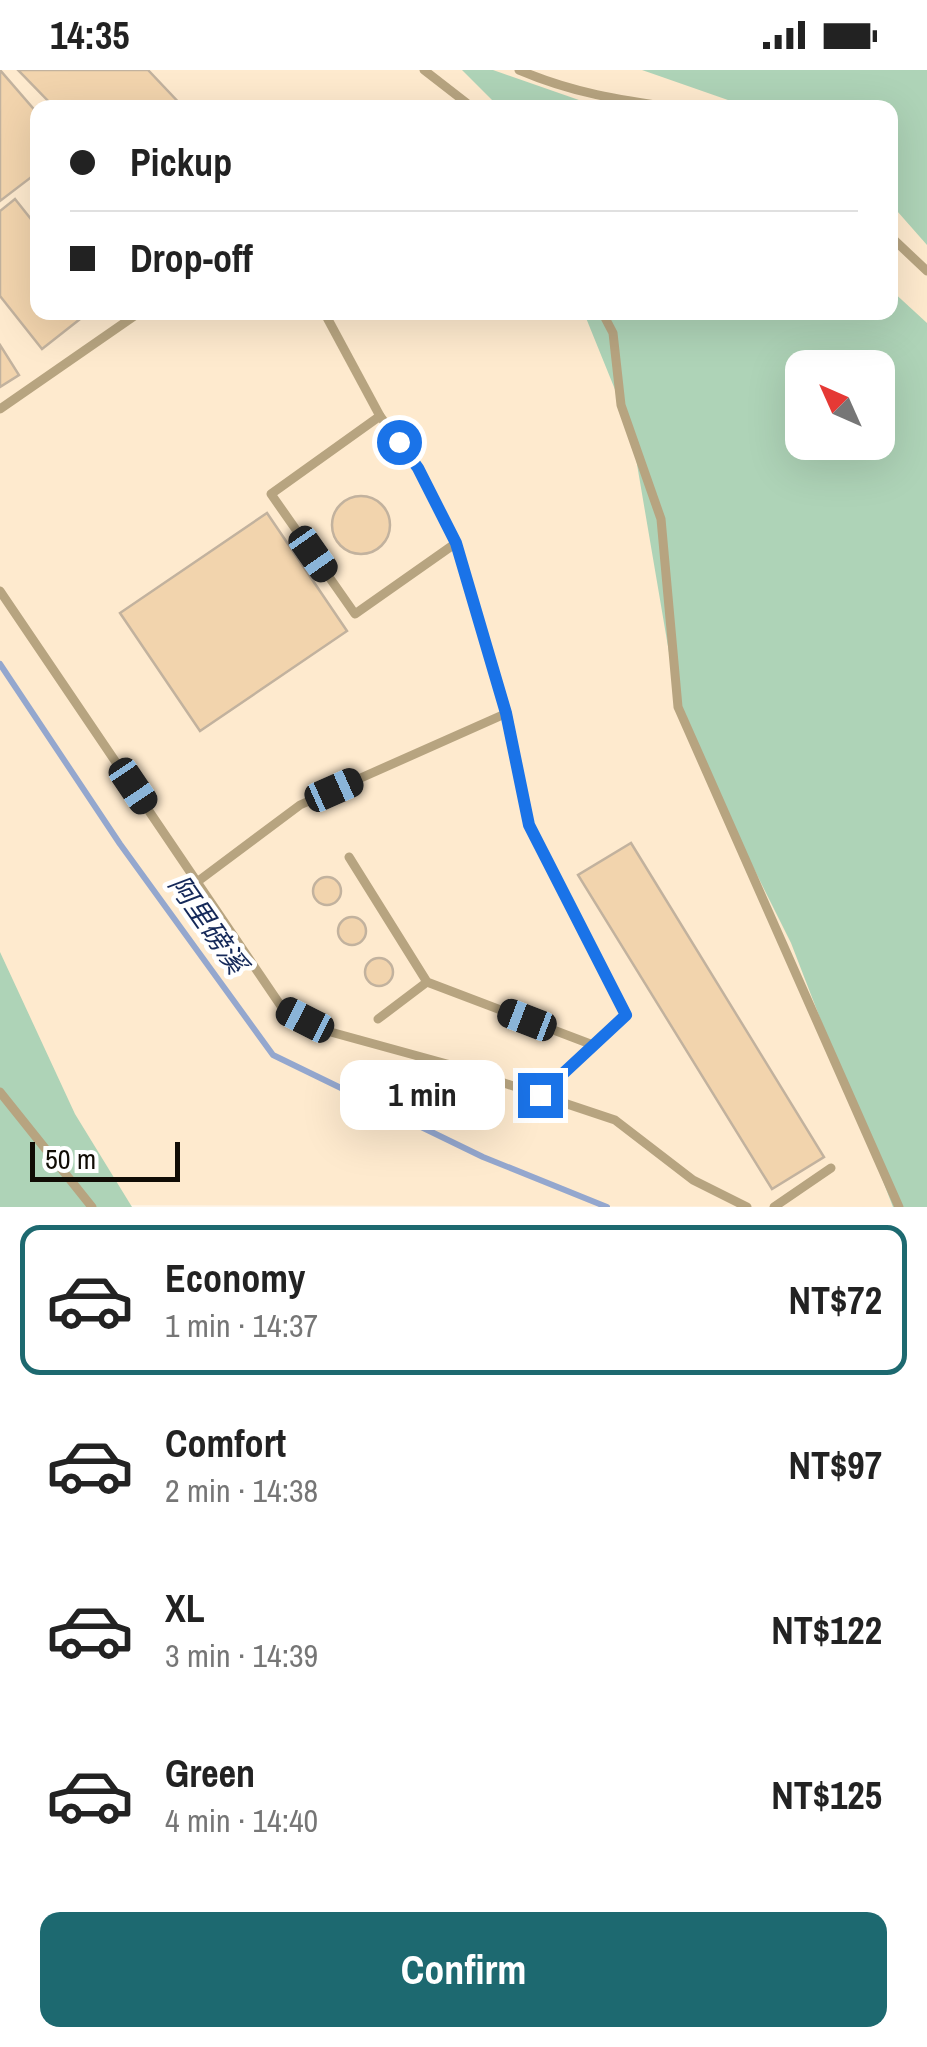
<!DOCTYPE html>
<html lang="en">
<head>
<meta charset="utf-8">
<style>
	body { margin:0; font-family:"Archivo Narrow","Noto Sans TC",sans-serif; background:#f2f2f2; color:#222; height:100vh; display:flex; flex-direction:column; font-size:38px; white-space:nowrap }
	* { box-sizing:border-box; margin:0 }
	p { font-size:32px; color:#767676 }
	.icon { flex:none; width:55px; height:55px; fill:none; stroke:currentColor; stroke-width:2; stroke-linecap:round; stroke-linejoin:round }
	.map { position:relative; height:1137px; overflow:hidden }
	.drawer { display:flex; flex-direction:column; background:#fff; flex:1 }
	.drawer>* { flex:none }
	.guide { position:absolute; left:30px; top:30px; width:868px; height:220px; border-radius:20px; box-shadow:0 10px 40px #0002; display:grid; align-content:center; height:220px; padding:0 40px; background:#fff }
	.needle { width:65px; rotate:315deg }
	.tools { position:absolute; left:785px; top:280px; display:grid; gap:20px }
	.tools a { display:grid; place-items:center; width:110px; height:110px; border-radius:20px; background:#fff; box-shadow:0 10px 40px #0002; font-size:50px }
	.scale { position:absolute; left:30px; bottom:25px; width:150px; box-sizing:border-box; padding-left:10px; border:5px solid #110c05; border-top:0; font-size:28px; line-height:35px; white-space:nowrap; color:#110c05; -webkit-text-stroke:8px #fff; paint-order:stroke }
	.end { position:absolute; width:45px; height:45px; margin:-22px; border:12px solid #1a73e8; background:#fff; box-shadow:0 0 0 5px #fff }
	.from { border-radius:50% }
	.bubble { position:absolute; height:70px; border-radius:20px; background:#fff; box-shadow:0 10px 40px #0002; font-size:32px; font-weight:800; line-height:70px; text-align:center }
	.car { position:absolute; width:30px; height:60px; margin:-30px -15px; border-radius:12px; box-shadow:0 0 8px 2px #0007; background:linear-gradient(#222 24%,#8ab4d8 0 40%,#222 0 76%,#8ab4d8 0 86%,#222 0) }
	.guide b { display:flex; align-items:center; gap:35px; height:95px; font-size:38px }
	.guide b+b { border-top:2px solid #e0e0e0 }
	.guide i { width:25px; height:25px; background:#222 }
	ul { padding:18px 0 0; list-style:none }
	li { display:flex; align-items:center; gap:30px; height:150px; margin:0 20px 15px; padding:0 20px; border:5px solid transparent; border-radius:20px }
	li div { flex:1 }
	li b { display:block; font-size:38px }
	li em { font-style:normal; font-weight:800 }
	li.active { border-color:#1d6970 }
	li>.icon { width:90px; height:90px; stroke-width:1.5 }
	.action { display:flex; gap:20px; margin-top:auto; padding:20px 40px }
	.action a { flex:1; height:115px; border-radius:20px; background:#1d6970; color:#fff; font-size:40px; font-weight:800; line-height:115px; text-align:center }
	.status { display:flex; justify-content:space-between; align-items:center; height:70px; padding:0 50px; background:#fff; direction:ltr }
	.status svg { height:28px; fill:currentColor }
	.map>svg:first-child { display:block }
	.built { fill:#feeace; fill-rule:evenodd }
	.green { fill:#aed3b7; fill-rule:evenodd }
	.lines { fill:none; stroke-linecap:round; stroke-linejoin:round }
	.stream { stroke:#94a7ce; stroke-width:6 }
	.building { fill:#f2d4ad; stroke:#c2b29e; stroke-width:2.5 }
	.service { stroke:#b7a480; stroke-width:9 }
	.route { stroke:#1a73e8; stroke-width:12 }
	.labels { text-anchor:middle; stroke-width:9; stroke-linejoin:round; paint-order:stroke }
	.water-label { font-size:28px; font-style:italic; fill:#152959; stroke:#fff }
</style>
</head>
<body>
<div class="status"><b>14:35</b><svg viewBox="0 0 49 12"><path d="M0 12V9h3v3zM5 12V6h3v6zM10 12V3h3v9zM15 12V0h3v12zM26 1h20v11H26zM47 4h2v5h-2z"/></svg></div>
<div class="map">
<svg width="927" height="1137" viewBox="0 0 927 1137">
	<rect width="100%" height="100%" fill="#fef5e8"/>
	<!-- built -->
	<path class="built" d="M 0,0 L 927,0 L 927,1137 L 0,1135 ZM 38,38 L 890,38 L 890,242 L 38,242 ZM 802,298 L 878,298 L 878,372 L 802,372 Z"/>
	<!-- green -->
	<g class="green">
		<polygon points="462,0 493,0 599,37 499,37"/>
		<polygon points="642,0 927,0 927,175 890,133 890,38 748,37"/>
		<path d="M 890,219 L 927,253 L 927,1137 L 893,1137 L 791,873 L 681,653 L 631,359 L 584,243 L 890,242 ZM 802,298 L 878,298 L 878,372 L 802,372 Z"/>
		<polygon points="0,882 75,1044 132,1137 0,1137"/>
	</g>
	<g class="lines">
		<!-- stream -->
		<polyline class="stream" points="0,594 120,774 273,985 483,1087 607,1137"/>
	</g>
	<!-- building -->
	<g class="building">
		<polygon points="0,0 38,44 38,102 0,131"/>
		<polygon points="18,0 148,0 184,38 55,38"/>
		<polygon points="15,129 38,158 38,242 89,242 42,279 0,226 0,141"/>
		<polygon points="0,275 19,305 0,317"/>
		<circle cx="361" cy="455" r="29"/>
		<polygon points="267,443 347,561 200,661 120,543"/>
		<polygon points="631,773 824,1087 772,1119 578,805"/>
		<circle cx="327" cy="821" r="14"/>
		<circle cx="352" cy="861" r="14"/>
		<circle cx="379" cy="902" r="14"/>
	</g>
	<g class="lines">
		<!-- service -->
		<g class="service">
			<polyline points="424,0 473,38"/>
			<path d="M 519,0 C 573,23 619,30 677,38"/>
			<polyline points="890,166 927,201"/>
			<polyline points="324,242 380,346"/>
			<polyline points="602,242 613,263 621,335 661,449 678,637 899,1137"/>
			<polyline points="0,339 140,242"/>
			<polyline points="0,521 283,939 327,961 447,994 615,1050 693,1110 747,1137"/>
			<polyline points="507,643 529,755 627,945 540,1025"/>
			<polyline points="349,787 427,912 593,975"/>
			<polyline points="197,812 300,735 507,643 456,473 418,398 380,346 271,424 355,544 456,473"/>
			<polyline points="378,949 427,912"/>
			<polyline points="0,1022 92,1137"/>
			<polyline points="774,1137 831,1098"/>
		</g>
	</g>
	<g class="lines">
		<!-- route -->
		<polyline class="route" points="399,372 418,398 456,473 506,643 529,755 626,945 540,1025"/>
	</g>
	<g class="labels">
		<!-- water labels -->
		<g class="water-label">
			<text transform="translate(208 854) rotate(55)" y="10">阿里磅溪</text>
		</g>
	</g>
</svg>
<div class="tools">
<a><svg class="needle" viewBox="-14 -14 28 28"><path d="M0-13l5 13h-10z" fill="#e53935"/><path d="M0 13l5-13h-10z" fill="#767676"/></svg></a>
</div>
<div class="scale">50 m</div>
<i class="end from" style="left:399px;top:372px"></i>
<i class="end" style="left:540px;top:1025px"></i>
<div class="bubble" style="left:340px;top:990px;width:165px">1 min</div>
<i class="car" style="left:313px;top:484px;rotate:145deg"></i>
<i class="car" style="left:133px;top:716px;rotate:146deg"></i>
<i class="car" style="left:334px;top:720px;rotate:66deg"></i>
<i class="car" style="left:305px;top:950px;rotate:297deg"></i>
<i class="car" style="left:527px;top:950px;rotate:291deg"></i>
<div class="guide">
<b><i class="from"></i>Pickup</b>
<b><i></i>Drop-off</b>
</div>
</div>
<section class="drawer">
<ul>
<li class="active"><svg class="icon" aria-label="car" viewBox="0 0 24 24"><path d="M5 17H2v-5l4-1 3-4h7l3 4 3 1v5h-3M9 17h6M6 11h13"/><circle cx="7" cy="17" r="2"/><circle cx="17" cy="17" r="2"/></svg><div><b>Economy</b><p>1 min · 14:37</p></div><em>NT$72</em></li>
<li><svg class="icon" aria-label="car" viewBox="0 0 24 24"><path d="M5 17H2v-5l4-1 3-4h7l3 4 3 1v5h-3M9 17h6M6 11h13"/><circle cx="7" cy="17" r="2"/><circle cx="17" cy="17" r="2"/></svg><div><b>Comfort</b><p>2 min · 14:38</p></div><em>NT$97</em></li>
<li><svg class="icon" aria-label="car" viewBox="0 0 24 24"><path d="M5 17H2v-5l4-1 3-4h7l3 4 3 1v5h-3M9 17h6M6 11h13"/><circle cx="7" cy="17" r="2"/><circle cx="17" cy="17" r="2"/></svg><div><b>XL</b><p>3 min · 14:39</p></div><em>NT$122</em></li>
<li><svg class="icon" aria-label="car" viewBox="0 0 24 24"><path d="M5 17H2v-5l4-1 3-4h7l3 4 3 1v5h-3M9 17h6M6 11h13"/><circle cx="7" cy="17" r="2"/><circle cx="17" cy="17" r="2"/></svg><div><b>Green</b><p>4 min · 14:40</p></div><em>NT$125</em></li>
</ul>
<div class="action"><a>Confirm</a></div>
</section>
</body>
</html>
